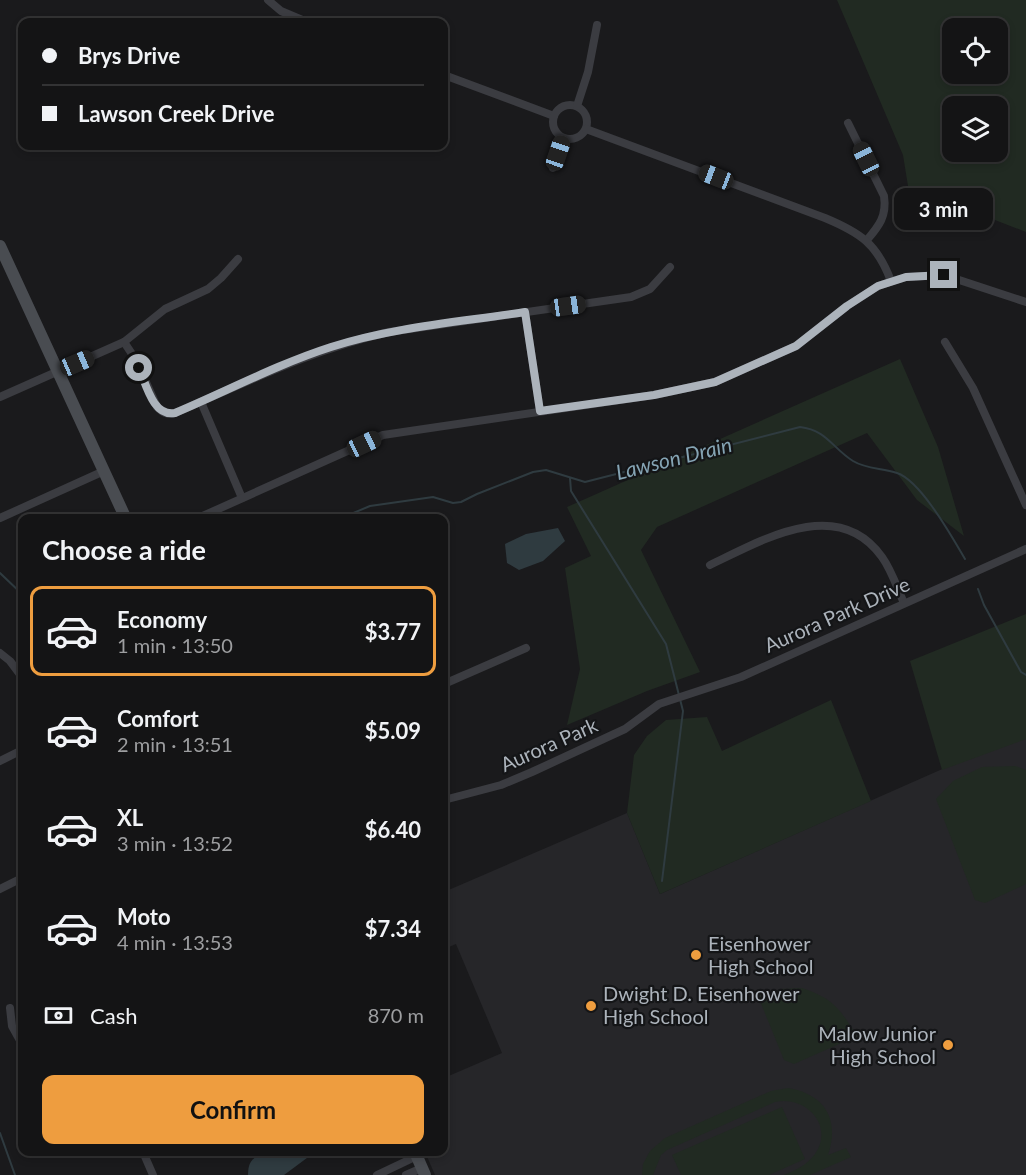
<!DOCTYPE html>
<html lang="en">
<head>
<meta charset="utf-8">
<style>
	body { margin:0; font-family:Lato,sans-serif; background:#1d1d1e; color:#f1f3f6; height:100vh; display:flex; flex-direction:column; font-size:22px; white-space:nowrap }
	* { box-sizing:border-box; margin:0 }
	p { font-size:20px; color:#9d9ea0 }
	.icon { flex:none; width:33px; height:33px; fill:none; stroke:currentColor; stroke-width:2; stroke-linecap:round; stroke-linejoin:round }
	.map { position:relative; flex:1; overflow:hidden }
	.side { position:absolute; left:18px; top:514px; width:430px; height:642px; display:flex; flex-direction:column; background:#141415; border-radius:12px; box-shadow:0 3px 9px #0003,0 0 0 2px #333334 }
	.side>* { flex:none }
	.guide { position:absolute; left:18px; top:18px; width:430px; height:132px; border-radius:12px; box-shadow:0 3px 9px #0003,0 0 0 2px #333334; display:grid; align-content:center; height:132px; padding:0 24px; background:#141415 }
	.buttons { position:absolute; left:942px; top:18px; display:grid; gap:12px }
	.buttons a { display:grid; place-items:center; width:66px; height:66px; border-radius:12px; background:#141415; box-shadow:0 3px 9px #0003,0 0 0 2px #333334; font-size:30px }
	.end { position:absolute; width:27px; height:27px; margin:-14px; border:8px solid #acb3bb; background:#111; box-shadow:0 0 0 3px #111 }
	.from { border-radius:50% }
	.bubble { position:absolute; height:42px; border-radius:12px; background:#141415; box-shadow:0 3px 9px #0003,0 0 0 2px #333334; font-size:20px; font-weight:700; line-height:42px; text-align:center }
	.car { position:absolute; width:18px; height:36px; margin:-18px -9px; border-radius:8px; box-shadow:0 0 4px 2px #0007; background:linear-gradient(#222 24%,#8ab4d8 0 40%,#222 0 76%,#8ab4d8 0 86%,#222 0) }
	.guide b { display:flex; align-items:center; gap:21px; height:57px; font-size:22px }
	.guide b+b { border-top:2px solid #333334 }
	.guide i { width:15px; height:15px; background:#f1f3f6 }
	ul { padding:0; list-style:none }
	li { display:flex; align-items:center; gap:18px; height:90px; margin:0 12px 9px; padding:0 12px; border:3px solid transparent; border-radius:12px }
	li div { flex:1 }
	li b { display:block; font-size:22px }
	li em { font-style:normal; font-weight:700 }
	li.current { border-color:#ee9d3f }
	li>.icon { width:54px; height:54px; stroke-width:1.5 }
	h2 { padding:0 24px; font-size:27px; line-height:72px }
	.pay { display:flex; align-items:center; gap:15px; height:66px; padding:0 24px; font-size:22px }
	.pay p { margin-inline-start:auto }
	.button { display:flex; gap:12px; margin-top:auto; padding:12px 24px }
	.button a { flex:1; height:69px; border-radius:12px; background:#ee9d3f; color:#111; font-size:24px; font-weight:700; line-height:69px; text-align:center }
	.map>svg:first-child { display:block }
	.built { fill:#262629 }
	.green { fill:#212a22; fill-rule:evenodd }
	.water { fill:#2f3b40 }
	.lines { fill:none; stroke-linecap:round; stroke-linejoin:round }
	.stream { stroke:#2f3b40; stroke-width:2 }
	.street { stroke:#3b3c41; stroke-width:8 }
	.secondary { stroke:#494c51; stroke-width:12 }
	.route { stroke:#acb3bb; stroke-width:8 }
	.poi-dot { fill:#ee9d3f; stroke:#141517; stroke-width:2 }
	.labels { text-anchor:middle; stroke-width:4.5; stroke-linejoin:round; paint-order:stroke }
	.street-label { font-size:20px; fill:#acb3bb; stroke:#141517 }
	.poi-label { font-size:20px; fill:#acb3bb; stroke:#141517; text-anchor:start }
	.water-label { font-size:21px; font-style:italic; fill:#85a4b4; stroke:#141517 }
</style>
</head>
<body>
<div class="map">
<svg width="1026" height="1175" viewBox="0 0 1026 1175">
	<rect width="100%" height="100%" fill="#1a1a1c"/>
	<!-- built -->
	<polygon class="built" points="1026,732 1026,1175 435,1175 425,1152 444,1152 444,1078 502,1053 456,944 444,949 444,892 627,813 660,894"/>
	<!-- green -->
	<g class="green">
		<path d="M 837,0 L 1026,0 L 1026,232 L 908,186 L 903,155 ZM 952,28 L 998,28 L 998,74 L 952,74 ZM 998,106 L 998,152 L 952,152 L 952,106 Z"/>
		<polygon points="900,359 938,447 964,536 917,500 867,433 657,527 641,550 700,672 647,691 567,725 580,669 565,568 591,556 567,507"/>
		<polygon points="1026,614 1026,739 942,770 910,661"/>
		<polygon points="831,700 871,801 660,894 627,813 634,755 647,736 666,720 707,717 722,751"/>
		<polygon points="1015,766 1026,770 1026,884 985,903 975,900 936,799 953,781 982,767"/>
		<path d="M 802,988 C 834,999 839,1008 857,1036 L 794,1064 L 784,1060 L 758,996 L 782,989 Z"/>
		<path d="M 788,1088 C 825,1094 840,1120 828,1155 L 846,1148 L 851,1157 L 810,1175 L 784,1175 C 796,1170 807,1165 815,1154 C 835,1125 805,1095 775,1102 L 667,1150 L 661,1155 L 653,1175 L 642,1175 L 643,1164 L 650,1151 L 665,1138 L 771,1091 Z"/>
		<polygon points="782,1107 805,1159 769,1175 681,1175 672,1155"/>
	</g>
	<!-- water -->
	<g class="water">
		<polygon points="558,528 565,541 543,561 519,570 507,563 505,544 526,534"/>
		<path d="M 270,1152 L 315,1152 L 284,1175 L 248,1175 C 248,1159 255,1156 270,1152 Z"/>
	</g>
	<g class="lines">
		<!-- stream -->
		<g class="stream">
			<polyline points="570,478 571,491 666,644 683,711 662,881"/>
			<path d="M 339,519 L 370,506 L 433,497 L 453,503 L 461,502 L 477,494 L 533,472 L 546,470 L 585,482 L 800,427 C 827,430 832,448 853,461 C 866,469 882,468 897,473 C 921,481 952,537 965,559"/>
			<polyline points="0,573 22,594"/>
			<polyline points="978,589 984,605 1021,672 1026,675"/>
			<polyline points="0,1133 15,1175"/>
		</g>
		<!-- street -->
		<g class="street">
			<polyline points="268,0 281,11 307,22"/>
			<polyline points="444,75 554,116"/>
			<circle cx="570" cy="122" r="17"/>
			<polyline points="577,106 588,72 597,25"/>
			<path d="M 848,123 L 884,196 C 887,216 879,226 867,240"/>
			<path d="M 586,129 L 825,218 C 861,233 877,244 891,281"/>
			<polyline points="553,168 563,138"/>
			<polyline points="525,312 540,411"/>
			<path d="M 124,342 L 136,360 L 157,407 C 163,413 167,415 175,413 C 247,382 313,349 389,332 L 631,297 L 650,289 L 670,267"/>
			<polyline points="945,342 973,388 1026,505"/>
			<polyline points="0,397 124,342 165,309 208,289 221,278 238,259"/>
			<polyline points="201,402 242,498"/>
			<polyline points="0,518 104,471"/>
			<polyline points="196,519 383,435 654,395 715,382 796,346 847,306 878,286 893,281 906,277 944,275 1026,302"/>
			<path d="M 710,565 C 762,540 838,495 882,557 C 892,571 897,588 904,603"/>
			<polyline points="0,653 10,661 22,677"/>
			<polyline points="444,684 526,648"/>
			<polyline points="0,761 22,750"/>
			<polyline points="444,800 501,785 532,772 625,729 659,704 741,677 1026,549"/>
			<polyline points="0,889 22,878"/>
			<polyline points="10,1008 12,1026 22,1044"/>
			<polyline points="143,1152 153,1175"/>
			<polyline points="377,1175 417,1156"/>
			<polyline points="406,1175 422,1168"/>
		</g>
		<!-- secondary -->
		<g class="secondary">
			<polyline points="0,246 126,519"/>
			<polyline points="415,1152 425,1175"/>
		</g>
	</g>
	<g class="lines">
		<!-- route -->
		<path class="route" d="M 139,368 C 146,384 153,417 175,413 C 227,391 278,364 331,347 C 394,327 461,322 525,312 L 540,411 L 654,395 L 715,382 L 796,346 L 847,306 L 878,286 L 906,277 L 944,275"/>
	</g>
	<!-- markers -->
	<g class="poi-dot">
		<circle cx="696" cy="955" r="6"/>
		<circle cx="591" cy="1006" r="6"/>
		<circle cx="948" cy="1045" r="6"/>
	</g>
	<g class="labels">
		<!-- street labels -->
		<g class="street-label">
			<text transform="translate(837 615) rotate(-24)" y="7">Aurora Park Drive</text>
			<text transform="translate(549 745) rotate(-24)" y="7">Aurora Park</text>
		</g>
		<!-- poi labels -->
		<g class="poi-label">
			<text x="708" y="951">Eisenhower<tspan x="708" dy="23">High School</tspan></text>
			<text x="603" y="1001">Dwight D. Eisenhower<tspan x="603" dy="23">High School</tspan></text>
			<text x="936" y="1041" text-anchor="end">Malow Junior<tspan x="936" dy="23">High School</tspan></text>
		</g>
		<!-- water labels -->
		<g class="water-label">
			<text transform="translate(674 459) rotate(-14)" y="7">Lawson Drain</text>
		</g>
	</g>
</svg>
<div class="buttons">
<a><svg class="icon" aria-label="locate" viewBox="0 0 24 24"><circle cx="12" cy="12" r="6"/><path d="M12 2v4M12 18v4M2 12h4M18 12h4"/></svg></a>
<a><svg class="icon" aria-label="layers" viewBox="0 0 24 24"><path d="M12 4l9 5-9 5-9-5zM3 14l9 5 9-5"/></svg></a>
</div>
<i class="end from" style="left:139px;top:368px"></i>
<i class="end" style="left:944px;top:275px"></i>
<div class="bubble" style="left:894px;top:188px;width:99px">3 min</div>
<i class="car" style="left:558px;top:153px;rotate:19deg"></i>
<i class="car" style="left:866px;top:159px;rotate:334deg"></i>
<i class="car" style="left:716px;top:177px;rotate:291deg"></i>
<i class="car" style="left:568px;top:306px;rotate:82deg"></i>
<i class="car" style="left:77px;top:363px;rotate:67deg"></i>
<i class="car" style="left:364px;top:444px;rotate:65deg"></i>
<div class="guide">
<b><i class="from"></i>Brys Drive</b>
<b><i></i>Lawson Creek Drive</b>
</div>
<section class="side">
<h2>Choose a ride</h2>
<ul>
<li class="current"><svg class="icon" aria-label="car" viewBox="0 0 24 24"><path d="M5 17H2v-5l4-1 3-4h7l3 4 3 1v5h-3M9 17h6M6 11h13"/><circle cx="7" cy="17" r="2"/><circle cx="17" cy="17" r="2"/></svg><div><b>Economy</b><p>1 min · 13:50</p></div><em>$3.77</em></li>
<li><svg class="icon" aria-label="car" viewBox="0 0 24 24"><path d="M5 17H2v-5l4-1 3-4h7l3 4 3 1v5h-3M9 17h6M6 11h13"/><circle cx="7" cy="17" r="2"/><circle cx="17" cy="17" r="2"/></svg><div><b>Comfort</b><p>2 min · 13:51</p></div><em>$5.09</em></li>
<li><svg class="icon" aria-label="car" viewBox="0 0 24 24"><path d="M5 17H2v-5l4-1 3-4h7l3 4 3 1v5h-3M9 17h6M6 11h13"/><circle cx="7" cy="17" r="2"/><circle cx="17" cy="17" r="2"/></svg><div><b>XL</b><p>3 min · 13:52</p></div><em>$6.40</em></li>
<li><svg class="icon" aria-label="car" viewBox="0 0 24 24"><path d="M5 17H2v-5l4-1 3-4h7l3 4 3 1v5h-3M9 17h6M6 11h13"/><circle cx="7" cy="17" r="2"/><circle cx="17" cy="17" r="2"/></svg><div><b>Moto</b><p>4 min · 13:53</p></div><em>$7.34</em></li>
</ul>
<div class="pay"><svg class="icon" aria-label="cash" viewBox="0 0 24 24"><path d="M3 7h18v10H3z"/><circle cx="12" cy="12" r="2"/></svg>Cash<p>870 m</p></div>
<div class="button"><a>Confirm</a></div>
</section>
</div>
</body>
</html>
